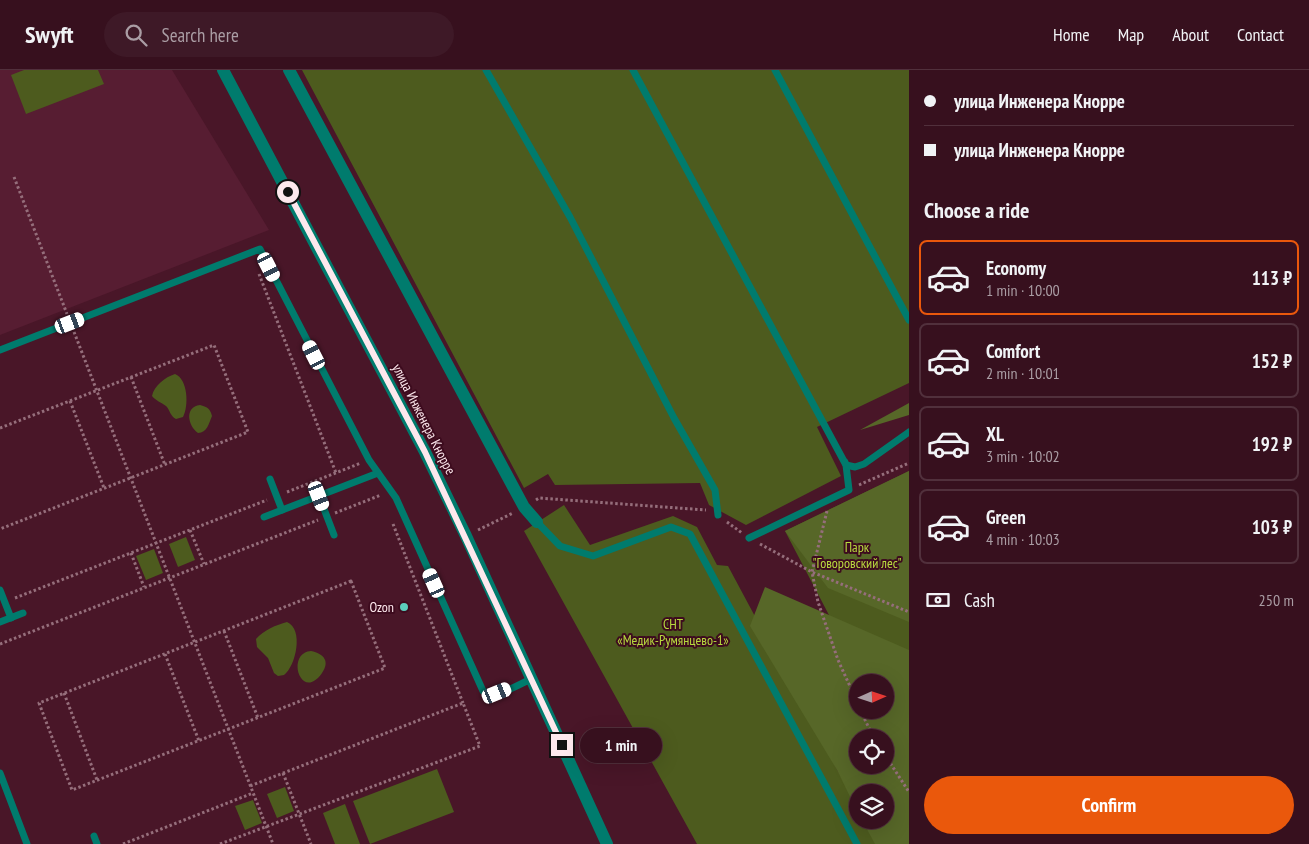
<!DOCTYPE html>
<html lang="en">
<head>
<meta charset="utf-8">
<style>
	body { margin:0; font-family:"PT Sans Narrow",sans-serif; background:#3e1927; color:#f1f3f6; height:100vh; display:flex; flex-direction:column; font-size:19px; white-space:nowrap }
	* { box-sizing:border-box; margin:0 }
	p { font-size:16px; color:#aa9da4 }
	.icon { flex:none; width:28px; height:28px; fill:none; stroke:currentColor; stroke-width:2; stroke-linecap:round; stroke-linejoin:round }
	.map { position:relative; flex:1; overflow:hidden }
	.panel { display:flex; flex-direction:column; background:#37101e; width:400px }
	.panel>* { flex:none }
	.hud { display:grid; align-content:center; height:110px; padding:0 15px; background:#37101e }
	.needle { width:32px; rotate:87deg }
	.tools { position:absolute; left:849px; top:604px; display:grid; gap:10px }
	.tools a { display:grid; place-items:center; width:45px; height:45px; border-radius:50%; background:#37101e; box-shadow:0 5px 20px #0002,0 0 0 1px #51303c; font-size:25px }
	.end { position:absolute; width:22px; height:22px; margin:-11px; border:6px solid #fde8ed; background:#111; box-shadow:0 0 0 2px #111 }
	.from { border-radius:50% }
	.bubble { position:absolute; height:35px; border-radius:18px; background:#37101e; box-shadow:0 5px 20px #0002,0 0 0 1px #51303c; font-size:16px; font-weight:800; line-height:35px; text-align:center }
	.car { position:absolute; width:15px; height:30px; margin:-15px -8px; border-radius:6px; box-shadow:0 0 4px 1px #0007; background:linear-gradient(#fff 24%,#345 0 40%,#fff 0 76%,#345 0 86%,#fff 0) }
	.hud b { display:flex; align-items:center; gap:18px; height:48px; font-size:19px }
	.hud b+b { border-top:1px solid #51303c }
	.hud i { width:12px; height:12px; background:#f1f3f6 }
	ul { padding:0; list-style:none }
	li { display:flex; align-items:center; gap:15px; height:75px; margin:0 10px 8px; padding:0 5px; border:2px solid #51303c; border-radius:8px }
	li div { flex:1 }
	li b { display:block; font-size:19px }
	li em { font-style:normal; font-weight:800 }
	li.active { border-color:#ea580c }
	li>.icon { width:45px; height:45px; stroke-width:1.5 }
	h2 { padding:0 15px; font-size:22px; line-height:60px }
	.pay { display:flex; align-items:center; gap:12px; height:55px; padding:0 15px; font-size:19px }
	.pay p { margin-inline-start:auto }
	.button { display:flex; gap:10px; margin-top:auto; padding:10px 15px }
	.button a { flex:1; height:58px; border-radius:30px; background:#ea580c; color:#fff; font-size:20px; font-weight:800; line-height:58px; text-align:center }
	header { display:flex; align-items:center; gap:30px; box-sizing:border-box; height:70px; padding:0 25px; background:#37101e; border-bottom:1px solid #51303c }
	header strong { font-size:24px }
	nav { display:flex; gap:28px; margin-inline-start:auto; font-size:18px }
	.search { width:350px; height:45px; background:#3e1927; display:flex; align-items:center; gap:12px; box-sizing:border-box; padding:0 18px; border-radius:28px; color:#aa9da4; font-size:19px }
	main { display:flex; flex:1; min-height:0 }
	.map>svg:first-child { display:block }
	.built { fill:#571d32 }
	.green { fill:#4d5b1e }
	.forest { fill:#576728; fill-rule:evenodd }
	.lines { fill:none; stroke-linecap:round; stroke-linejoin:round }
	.path { stroke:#956e7b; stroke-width:3; stroke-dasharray:2.5 2.5; stroke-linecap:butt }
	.service { stroke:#007b6d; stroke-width:7 }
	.minor { stroke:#007b6d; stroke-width:12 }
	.route { stroke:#fde8ed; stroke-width:6 }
	.poi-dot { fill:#5bcebc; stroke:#3d0b1e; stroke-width:2 }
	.labels { text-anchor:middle; stroke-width:4; stroke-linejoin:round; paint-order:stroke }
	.street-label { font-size:14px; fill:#fde8ed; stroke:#3d0b1e }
	.park-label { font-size:14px; fill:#b8db3f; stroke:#3d0b1e }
	.poi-label { font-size:14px; fill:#fde8ed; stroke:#3d0b1e; text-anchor:end }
</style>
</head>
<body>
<header>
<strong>Swyft</strong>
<div class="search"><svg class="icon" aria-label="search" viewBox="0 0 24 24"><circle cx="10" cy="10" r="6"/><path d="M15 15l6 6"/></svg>Search here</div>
<nav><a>Home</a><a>Map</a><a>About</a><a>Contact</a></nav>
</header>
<main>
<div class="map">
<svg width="909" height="774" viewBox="0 0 909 774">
	<rect width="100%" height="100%" fill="#491628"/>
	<!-- built -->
	<polygon class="built" points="0,0 172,0 269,160 0,265"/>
	<!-- green -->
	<g class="green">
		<polygon points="24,0 98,0 104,14 26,44 11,5"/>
		<polygon points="302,0 909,0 909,313 817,357 841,406 746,455 709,435 700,413 555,415 548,404 524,418"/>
		<path d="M 175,304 C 188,309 189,336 183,347 L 176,349 C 170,346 170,340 166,336 C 161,332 156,331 152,326 C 154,316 165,307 175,304 Z"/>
		<path d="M 200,335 C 207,337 210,338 212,346 C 209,353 207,363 198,363 C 188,356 184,337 200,335 Z"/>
		<polygon points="909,401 909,701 885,640 885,612 864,612 785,461"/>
		<polygon points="564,435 590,475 673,446 697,457 717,495 728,496 857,737 858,750 865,750 877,774 697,774 524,461"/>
		<polygon points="186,467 195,490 178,497 169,474"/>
		<polygon points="154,479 163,503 146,510 136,486"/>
		<path d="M 287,552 C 304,559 296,596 284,605 L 278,606 L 274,603 L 268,588 L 257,577 L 256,569 C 264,560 276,555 287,552 Z"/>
		<path d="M 311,581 C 324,584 330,591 322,603 C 301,633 285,583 311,581 Z"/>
		<polygon points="437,699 454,742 370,774 353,731"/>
		<polygon points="285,717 294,741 277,748 267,724"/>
		<polygon points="253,730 262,753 245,760 235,736"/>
		<polygon points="345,734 360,774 335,774 323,743"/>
	</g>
	<!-- forest -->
	<g class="forest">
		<polygon points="909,333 909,345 860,360"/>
		<polygon points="909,401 909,552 828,518 785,461"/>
		<path d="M 765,517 L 909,580 L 909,774 L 875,774 L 862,750 L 885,750 L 885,722 L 858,722 L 857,741 L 837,700 L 750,556 ZM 885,612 L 885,640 L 858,640 L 858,612 ZM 858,668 L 885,668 L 885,695 L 858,695 Z"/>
	</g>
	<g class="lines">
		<!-- path -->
		<g class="path">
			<polyline points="14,107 67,244"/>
			<polyline points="259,204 336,403"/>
			<polyline points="74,262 273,774"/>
			<polyline points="131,307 165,395"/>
			<polyline points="70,331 104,418"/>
			<polyline points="0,358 214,275 248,362 0,459"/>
			<polyline points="859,415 909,393"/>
			<polyline points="287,422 361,393"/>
			<polyline points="536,430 539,428 706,440"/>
			<polyline points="827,441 812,502 818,532 838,590 858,634"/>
			<polyline points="335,443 381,425"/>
			<polyline points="727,452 742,463"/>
			<polyline points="393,454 463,633"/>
			<polyline points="190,460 204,494"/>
			<polyline points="478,460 513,443"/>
			<polyline points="760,474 812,502 909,542"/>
			<polyline points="131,483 144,517"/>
			<polygon points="351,511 385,598 72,720 39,633"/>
			<polyline points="15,528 267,430"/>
			<polyline points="224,561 258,648"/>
			<polyline points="0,574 318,450"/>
			<polyline points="165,584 199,671"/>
			<polyline points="64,623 97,710"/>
			<polyline points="860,640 874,668"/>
			<polyline points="885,685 909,722"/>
			<polyline points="283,703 311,774"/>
			<polyline points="123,774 253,723"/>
			<polyline points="220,774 480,676 463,633 250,716"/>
		</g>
		<!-- service -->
		<g class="service">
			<polyline points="486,0 570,147 674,348 715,420 718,445"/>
			<polyline points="633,0 846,395 849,420 749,468"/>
			<polyline points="775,0 909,250"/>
			<path d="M 0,280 L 260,179 L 369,390 L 396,428 L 483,621 C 497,629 518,615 531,609"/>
			<polyline points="845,392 846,395 855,397 864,394 909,362"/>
			<polyline points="270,409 282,440"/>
			<polyline points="319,426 334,465"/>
			<polyline points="264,447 378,403"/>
			<polyline points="537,452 560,476 593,486 671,457 690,464 857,774"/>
			<polyline points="0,520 11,548"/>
			<polyline points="0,552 23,543"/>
			<polyline points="0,703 27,774"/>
			<polyline points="94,766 97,774"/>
		</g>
		<!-- minor -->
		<g class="minor">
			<polyline points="223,0 425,382 466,466 607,774"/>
			<polyline points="289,0 524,437 537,452"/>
		</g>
	</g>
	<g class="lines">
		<!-- route -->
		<polyline class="route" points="288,122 425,382 562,675"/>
	</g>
	<!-- markers -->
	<circle class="poi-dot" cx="404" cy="537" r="5"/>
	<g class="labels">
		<!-- street labels -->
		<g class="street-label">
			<text transform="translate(424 349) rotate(63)" y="5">улица Инженера Кнорре</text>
		</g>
		<!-- park labels -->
		<g class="park-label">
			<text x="857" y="482">Парк<tspan x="857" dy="16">"Говоровский лес"</tspan></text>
			<text x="673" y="559">СНТ<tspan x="673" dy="16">«Медик-Румянцево-1»</tspan></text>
		</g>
		<!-- poi labels -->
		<g class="poi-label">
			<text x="394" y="542">Ozon</text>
		</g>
	</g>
</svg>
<div class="tools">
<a><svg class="needle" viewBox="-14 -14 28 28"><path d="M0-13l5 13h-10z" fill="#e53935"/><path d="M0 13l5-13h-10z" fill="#aa9da4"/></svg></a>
<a><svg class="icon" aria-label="locate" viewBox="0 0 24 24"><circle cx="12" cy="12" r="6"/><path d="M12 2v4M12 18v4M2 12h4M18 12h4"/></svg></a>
<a><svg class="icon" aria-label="layers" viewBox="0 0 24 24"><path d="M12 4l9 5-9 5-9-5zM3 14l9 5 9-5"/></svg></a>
</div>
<i class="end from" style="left:288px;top:122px"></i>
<i class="end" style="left:562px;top:675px"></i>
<div class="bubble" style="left:580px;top:658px;width:82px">1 min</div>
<i class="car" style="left:269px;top:197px;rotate:153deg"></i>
<i class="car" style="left:70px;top:253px;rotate:69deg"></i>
<i class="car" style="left:314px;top:285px;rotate:333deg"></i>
<i class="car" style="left:319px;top:426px;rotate:159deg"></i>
<i class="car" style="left:434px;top:513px;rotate:336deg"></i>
<i class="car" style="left:497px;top:623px;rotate:68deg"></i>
</div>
<section class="panel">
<div class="hud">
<b><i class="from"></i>улица Инженера Кнорре</b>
<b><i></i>улица Инженера Кнорре</b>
</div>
<h2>Choose a ride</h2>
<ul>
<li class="active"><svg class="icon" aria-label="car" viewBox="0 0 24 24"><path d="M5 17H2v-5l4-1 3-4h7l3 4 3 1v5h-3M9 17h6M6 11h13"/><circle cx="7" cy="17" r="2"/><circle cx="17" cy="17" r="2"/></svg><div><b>Economy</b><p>1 min · 10:00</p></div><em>113 ₽</em></li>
<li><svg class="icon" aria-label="car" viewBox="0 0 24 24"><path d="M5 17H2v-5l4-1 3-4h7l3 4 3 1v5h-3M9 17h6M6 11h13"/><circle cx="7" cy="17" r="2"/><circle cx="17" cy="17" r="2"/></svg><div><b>Comfort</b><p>2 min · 10:01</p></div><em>152 ₽</em></li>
<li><svg class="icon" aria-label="car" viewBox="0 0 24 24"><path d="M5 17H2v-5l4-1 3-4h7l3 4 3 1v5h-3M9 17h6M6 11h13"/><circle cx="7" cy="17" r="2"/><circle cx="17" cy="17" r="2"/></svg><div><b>XL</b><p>3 min · 10:02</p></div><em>192 ₽</em></li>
<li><svg class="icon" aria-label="car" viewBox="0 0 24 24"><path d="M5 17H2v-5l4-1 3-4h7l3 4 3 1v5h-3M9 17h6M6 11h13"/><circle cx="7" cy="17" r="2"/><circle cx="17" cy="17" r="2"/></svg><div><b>Green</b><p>4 min · 10:03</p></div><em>103 ₽</em></li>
</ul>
<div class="pay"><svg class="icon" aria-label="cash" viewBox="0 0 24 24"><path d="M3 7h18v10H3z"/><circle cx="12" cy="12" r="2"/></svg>Cash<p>250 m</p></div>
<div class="button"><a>Confirm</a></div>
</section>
</main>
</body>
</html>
